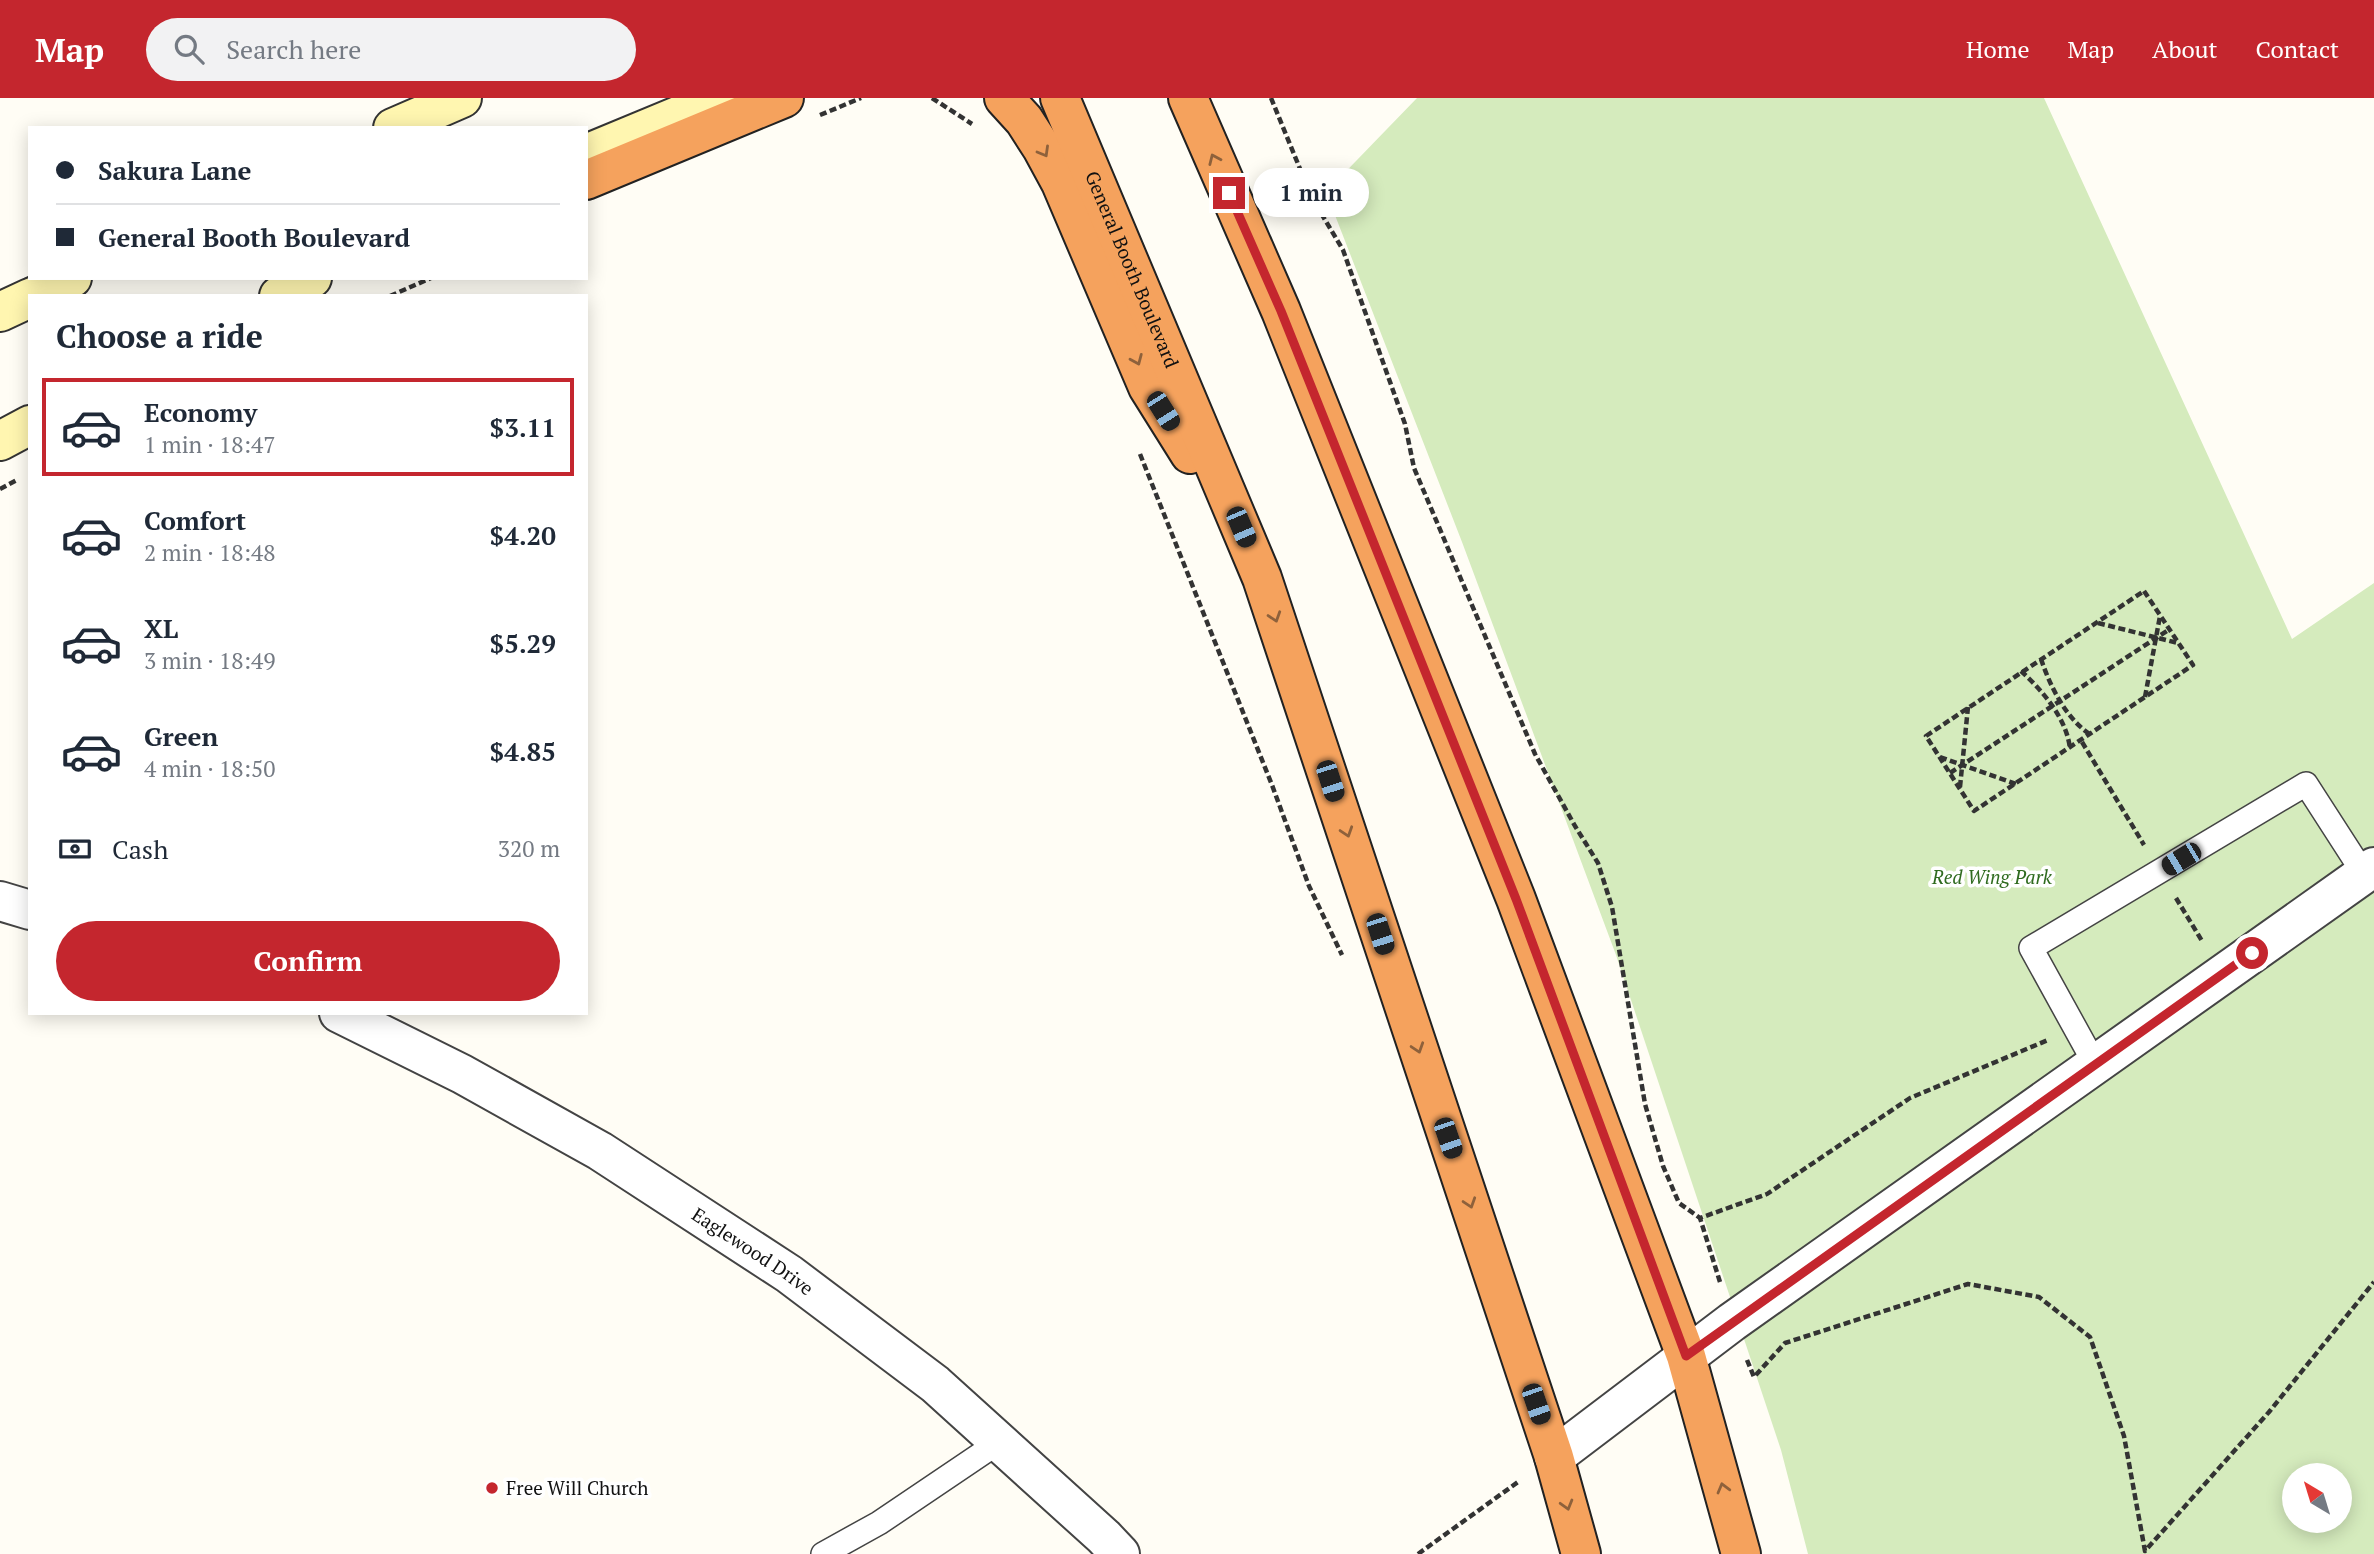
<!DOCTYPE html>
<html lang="en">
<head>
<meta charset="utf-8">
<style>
	body { margin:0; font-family:"PT Serif",serif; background:#f2f2f3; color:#1f2937; height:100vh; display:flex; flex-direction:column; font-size:26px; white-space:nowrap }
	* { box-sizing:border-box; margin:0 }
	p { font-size:23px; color:#747a83 }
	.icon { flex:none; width:38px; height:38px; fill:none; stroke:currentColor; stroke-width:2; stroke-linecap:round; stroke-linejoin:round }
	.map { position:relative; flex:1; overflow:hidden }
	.details { position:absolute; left:28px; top:196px; width:560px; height:721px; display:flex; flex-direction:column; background:#fff; border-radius:0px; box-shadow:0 4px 18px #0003 }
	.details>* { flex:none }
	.top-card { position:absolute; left:28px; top:28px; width:560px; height:154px; border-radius:0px; box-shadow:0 4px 18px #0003; display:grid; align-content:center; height:154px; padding:0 28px; background:#fff }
	.needle { width:46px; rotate:322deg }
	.tools { position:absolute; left:2282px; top:1365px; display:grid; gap:14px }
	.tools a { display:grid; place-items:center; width:70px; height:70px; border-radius:50%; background:#fff; box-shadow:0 4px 18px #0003; font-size:35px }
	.end { position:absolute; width:32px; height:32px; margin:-16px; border:9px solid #c4262e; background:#fff; box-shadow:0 0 0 4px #fff }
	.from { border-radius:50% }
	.bubble { position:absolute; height:49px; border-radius:24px; background:#fff; box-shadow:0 4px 18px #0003; font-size:23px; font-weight:700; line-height:49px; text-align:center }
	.car { position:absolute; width:21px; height:42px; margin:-21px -10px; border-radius:9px; box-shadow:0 0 5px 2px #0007; background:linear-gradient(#222 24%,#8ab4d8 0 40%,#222 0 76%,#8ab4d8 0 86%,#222 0) }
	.top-card b { display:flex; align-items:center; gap:24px; height:66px; font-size:26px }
	.top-card b+b { border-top:2px solid #e0e1e3 }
	.top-card i { width:18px; height:18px; background:#1f2937 }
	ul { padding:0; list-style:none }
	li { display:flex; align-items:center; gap:21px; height:98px; margin:0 14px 10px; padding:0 14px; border:4px solid transparent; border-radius:0px }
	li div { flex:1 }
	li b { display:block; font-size:26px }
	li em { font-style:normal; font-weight:700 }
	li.active { border-color:#c4262e }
	li>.icon { width:63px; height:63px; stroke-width:1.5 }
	h2 { padding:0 28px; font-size:32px; line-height:84px }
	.pay { display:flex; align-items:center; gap:18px; height:77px; padding:0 28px; font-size:26px }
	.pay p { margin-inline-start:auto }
	.primary-button { display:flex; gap:14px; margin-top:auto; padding:14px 28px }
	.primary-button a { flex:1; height:80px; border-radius:42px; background:#c4262e; color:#fff; font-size:28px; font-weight:700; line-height:80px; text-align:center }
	header { display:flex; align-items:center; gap:42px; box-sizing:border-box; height:98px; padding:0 35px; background:#c4262e; color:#fff }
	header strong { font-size:33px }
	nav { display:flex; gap:38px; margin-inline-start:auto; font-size:24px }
	.search { width:490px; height:63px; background:#f2f2f3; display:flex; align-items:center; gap:18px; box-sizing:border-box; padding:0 24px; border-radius:38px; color:#747a83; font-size:26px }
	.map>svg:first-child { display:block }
	.green { fill:#d5ebbd; fill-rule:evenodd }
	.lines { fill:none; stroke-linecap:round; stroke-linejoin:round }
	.lane-casing { stroke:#444; stroke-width:26 }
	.street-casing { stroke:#444; stroke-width:42 }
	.secondary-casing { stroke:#333; stroke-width:42 }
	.highway-casing { stroke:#222; stroke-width:42 }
	.path { stroke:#333; stroke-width:4.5; stroke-dasharray:7 3.5; stroke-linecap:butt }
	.lane { stroke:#fff; stroke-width:23 }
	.street { stroke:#fff; stroke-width:38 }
	.secondary { stroke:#fff6b0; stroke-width:38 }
	.highway { stroke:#f5a25d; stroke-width:38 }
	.oneway { stroke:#8e613b }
	.route { stroke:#c4262e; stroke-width:9 }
	.poi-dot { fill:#c4262e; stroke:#fff; stroke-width:2.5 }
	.labels { text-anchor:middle; stroke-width:7; stroke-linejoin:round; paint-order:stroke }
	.street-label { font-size:19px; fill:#111; stroke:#fff }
	.park-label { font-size:19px; font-style:italic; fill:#2f6b1f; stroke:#fff }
	.poi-label { font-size:19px; fill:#111; stroke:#fff; text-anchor:start }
</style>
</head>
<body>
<header>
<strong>Map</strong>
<div class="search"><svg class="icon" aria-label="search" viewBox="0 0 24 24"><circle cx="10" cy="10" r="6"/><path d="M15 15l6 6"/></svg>Search here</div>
<nav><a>Home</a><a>Map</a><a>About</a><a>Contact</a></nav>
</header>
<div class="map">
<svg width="2374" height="1456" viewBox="0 0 2374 1456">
	<rect width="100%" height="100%" fill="#fffdf5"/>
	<!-- green -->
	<path class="green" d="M 1417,0 L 2044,0 L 2292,541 L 2374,485 L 2374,1456 L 1808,1456 L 1781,1352 L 1616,857 L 1462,444 L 1326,94 ZM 2294,1377 L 2340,1377 L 2340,1423 L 2294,1423 Z"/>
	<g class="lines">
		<defs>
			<g id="lane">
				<polyline points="2095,966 2031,850 2306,686 2364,776"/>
				<polyline points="823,1456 879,1425 999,1344"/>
			</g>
			<g id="street">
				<polyline points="0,803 30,812"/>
				<path id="s1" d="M 339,915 L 462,976 L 600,1053 L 789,1176 L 935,1286 L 1104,1439 L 1120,1456"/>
				<polyline points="1554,1359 1732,1224 2374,769"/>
			</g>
			<g id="secondary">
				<polyline points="393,30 462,0"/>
				<polyline points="586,56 721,0"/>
				<polyline points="35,198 72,180"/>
				<polyline points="279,198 312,180"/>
				<polyline points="0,214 30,200"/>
				<polyline points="0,343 30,327"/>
			</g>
			<g id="highway">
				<polyline points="1004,0 1024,22 1042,50 1061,85 1148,289 1190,356"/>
				<path id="s2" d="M 1060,0 L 1262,480 L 1554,1359 L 1581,1456"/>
				<polyline points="1188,0 1281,213 1516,801 1686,1258 1741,1456"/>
				<polyline points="586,82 784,0"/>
			</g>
		</defs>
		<!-- lane casing -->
		<use href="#lane" class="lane-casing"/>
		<!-- street casing -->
		<use href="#street" class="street-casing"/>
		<!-- secondary casing -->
		<use href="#secondary" class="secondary-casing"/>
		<!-- highway casing -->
		<use href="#highway" class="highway-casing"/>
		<!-- path -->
		<g class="path">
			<polyline points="932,0 972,26"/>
			<polyline points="1271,0 1312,100 1343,152 1405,326 1414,370 1535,656 1575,728 1598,765 1612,809 1645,1006 1663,1068 1679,1105 1700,1120"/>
			<polyline points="820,17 861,0"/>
			<polyline points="390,198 431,180"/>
			<polyline points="1140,356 1272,687 1309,788 1342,857"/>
			<polyline points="0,391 17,382"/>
			<polygon points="2144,493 2193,567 1974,713 1926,638"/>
			<polyline points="2098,525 2178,545"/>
			<path d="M 2041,561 C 2050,588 2066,621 2091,637"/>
			<path d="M 2021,573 C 2043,593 2067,621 2070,651"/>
			<polyline points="2145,599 2160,518"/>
			<polyline points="2082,644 2144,747"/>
			<polyline points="1940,659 2016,686"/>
			<polyline points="1950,675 2170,531"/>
			<polyline points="1960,689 1968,609"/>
			<polyline points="2176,800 2202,843"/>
			<polyline points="1720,1184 1700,1120 1767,1096 1910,1000 2048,942"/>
			<polyline points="1747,1262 1754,1279 1785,1245 1968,1186 2039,1199 2090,1239 2124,1338 2145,1453 2269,1314 2374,1184"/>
			<polyline points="1418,1456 1518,1384"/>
		</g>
		<!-- lane -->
		<use href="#lane" class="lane"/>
		<!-- street -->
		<use href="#street" class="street"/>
		<!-- secondary -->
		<use href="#secondary" class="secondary"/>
		<!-- highway -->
		<use href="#highway" class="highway"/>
	</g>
	<!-- one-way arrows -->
	<defs><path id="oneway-chevron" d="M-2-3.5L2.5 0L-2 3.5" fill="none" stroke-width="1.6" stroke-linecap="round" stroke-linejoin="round" transform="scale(1.75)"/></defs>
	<g class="oneway">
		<use href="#oneway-chevron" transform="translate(1044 54) rotate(60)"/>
		<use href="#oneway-chevron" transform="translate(1214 61) rotate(-114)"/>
		<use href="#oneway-chevron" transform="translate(1137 262) rotate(67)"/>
		<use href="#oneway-chevron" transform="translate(1275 519) rotate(72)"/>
		<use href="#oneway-chevron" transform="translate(1347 734) rotate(72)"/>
		<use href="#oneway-chevron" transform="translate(1418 950) rotate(72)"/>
		<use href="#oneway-chevron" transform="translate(1470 1105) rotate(72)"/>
		<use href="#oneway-chevron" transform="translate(1723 1390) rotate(-105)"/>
		<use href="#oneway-chevron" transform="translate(1567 1407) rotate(74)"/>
	</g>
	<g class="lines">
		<!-- route -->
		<polyline class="route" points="1229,95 1281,213 1516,801 1686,1258 2252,855"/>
	</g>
	<!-- markers -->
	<circle class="poi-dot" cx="492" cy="1390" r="7"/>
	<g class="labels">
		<!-- street labels -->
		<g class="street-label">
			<text dy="7" stroke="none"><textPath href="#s2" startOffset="186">General Booth Boulevard</textPath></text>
			<text dy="7" stroke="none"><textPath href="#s1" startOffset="478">Eaglewood Drive</textPath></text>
		</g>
		<!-- park labels -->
		<g class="park-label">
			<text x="1992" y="786">Red Wing Park</text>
		</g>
		<!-- poi labels -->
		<g class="poi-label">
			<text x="506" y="1397">Free Will Church</text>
		</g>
	</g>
</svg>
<div class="tools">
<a><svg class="needle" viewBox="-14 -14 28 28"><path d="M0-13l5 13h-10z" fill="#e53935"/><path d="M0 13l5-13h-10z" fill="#747a83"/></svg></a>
</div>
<i class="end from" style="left:2252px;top:855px"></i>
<i class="end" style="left:1229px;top:95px"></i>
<div class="bubble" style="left:1253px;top:70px;width:116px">1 min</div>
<i class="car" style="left:1163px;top:313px;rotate:148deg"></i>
<i class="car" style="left:1241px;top:429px;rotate:157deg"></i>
<i class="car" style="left:1330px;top:683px;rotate:162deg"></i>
<i class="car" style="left:2181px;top:761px;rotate:239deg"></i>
<i class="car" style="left:1380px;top:836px;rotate:162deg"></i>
<i class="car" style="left:1448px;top:1040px;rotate:161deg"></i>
<i class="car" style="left:1536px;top:1306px;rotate:161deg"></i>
<div class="top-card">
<b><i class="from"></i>Sakura Lane</b>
<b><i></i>General Booth Boulevard</b>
</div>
<section class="details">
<h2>Choose a ride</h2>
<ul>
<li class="active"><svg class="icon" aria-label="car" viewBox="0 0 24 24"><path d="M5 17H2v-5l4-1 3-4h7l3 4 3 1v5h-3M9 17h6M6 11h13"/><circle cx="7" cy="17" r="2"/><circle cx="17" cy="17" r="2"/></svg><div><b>Economy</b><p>1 min · 18:47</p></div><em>$3.11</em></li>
<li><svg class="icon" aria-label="car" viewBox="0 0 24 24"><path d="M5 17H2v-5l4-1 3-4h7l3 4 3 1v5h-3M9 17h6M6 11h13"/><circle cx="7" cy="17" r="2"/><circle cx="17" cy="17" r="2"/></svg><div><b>Comfort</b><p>2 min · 18:48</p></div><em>$4.20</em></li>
<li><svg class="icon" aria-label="car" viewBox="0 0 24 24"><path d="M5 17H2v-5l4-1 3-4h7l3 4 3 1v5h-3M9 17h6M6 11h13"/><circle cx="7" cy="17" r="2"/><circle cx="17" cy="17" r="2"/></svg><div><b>XL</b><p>3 min · 18:49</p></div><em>$5.29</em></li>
<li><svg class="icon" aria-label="car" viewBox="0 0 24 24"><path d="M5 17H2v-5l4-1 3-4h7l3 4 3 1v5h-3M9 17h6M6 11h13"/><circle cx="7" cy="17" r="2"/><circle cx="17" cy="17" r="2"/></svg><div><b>Green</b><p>4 min · 18:50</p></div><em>$4.85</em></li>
</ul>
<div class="pay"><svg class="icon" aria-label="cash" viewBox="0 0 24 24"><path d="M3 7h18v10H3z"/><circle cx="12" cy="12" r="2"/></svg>Cash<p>320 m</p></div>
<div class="primary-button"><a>Confirm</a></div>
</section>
</div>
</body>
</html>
